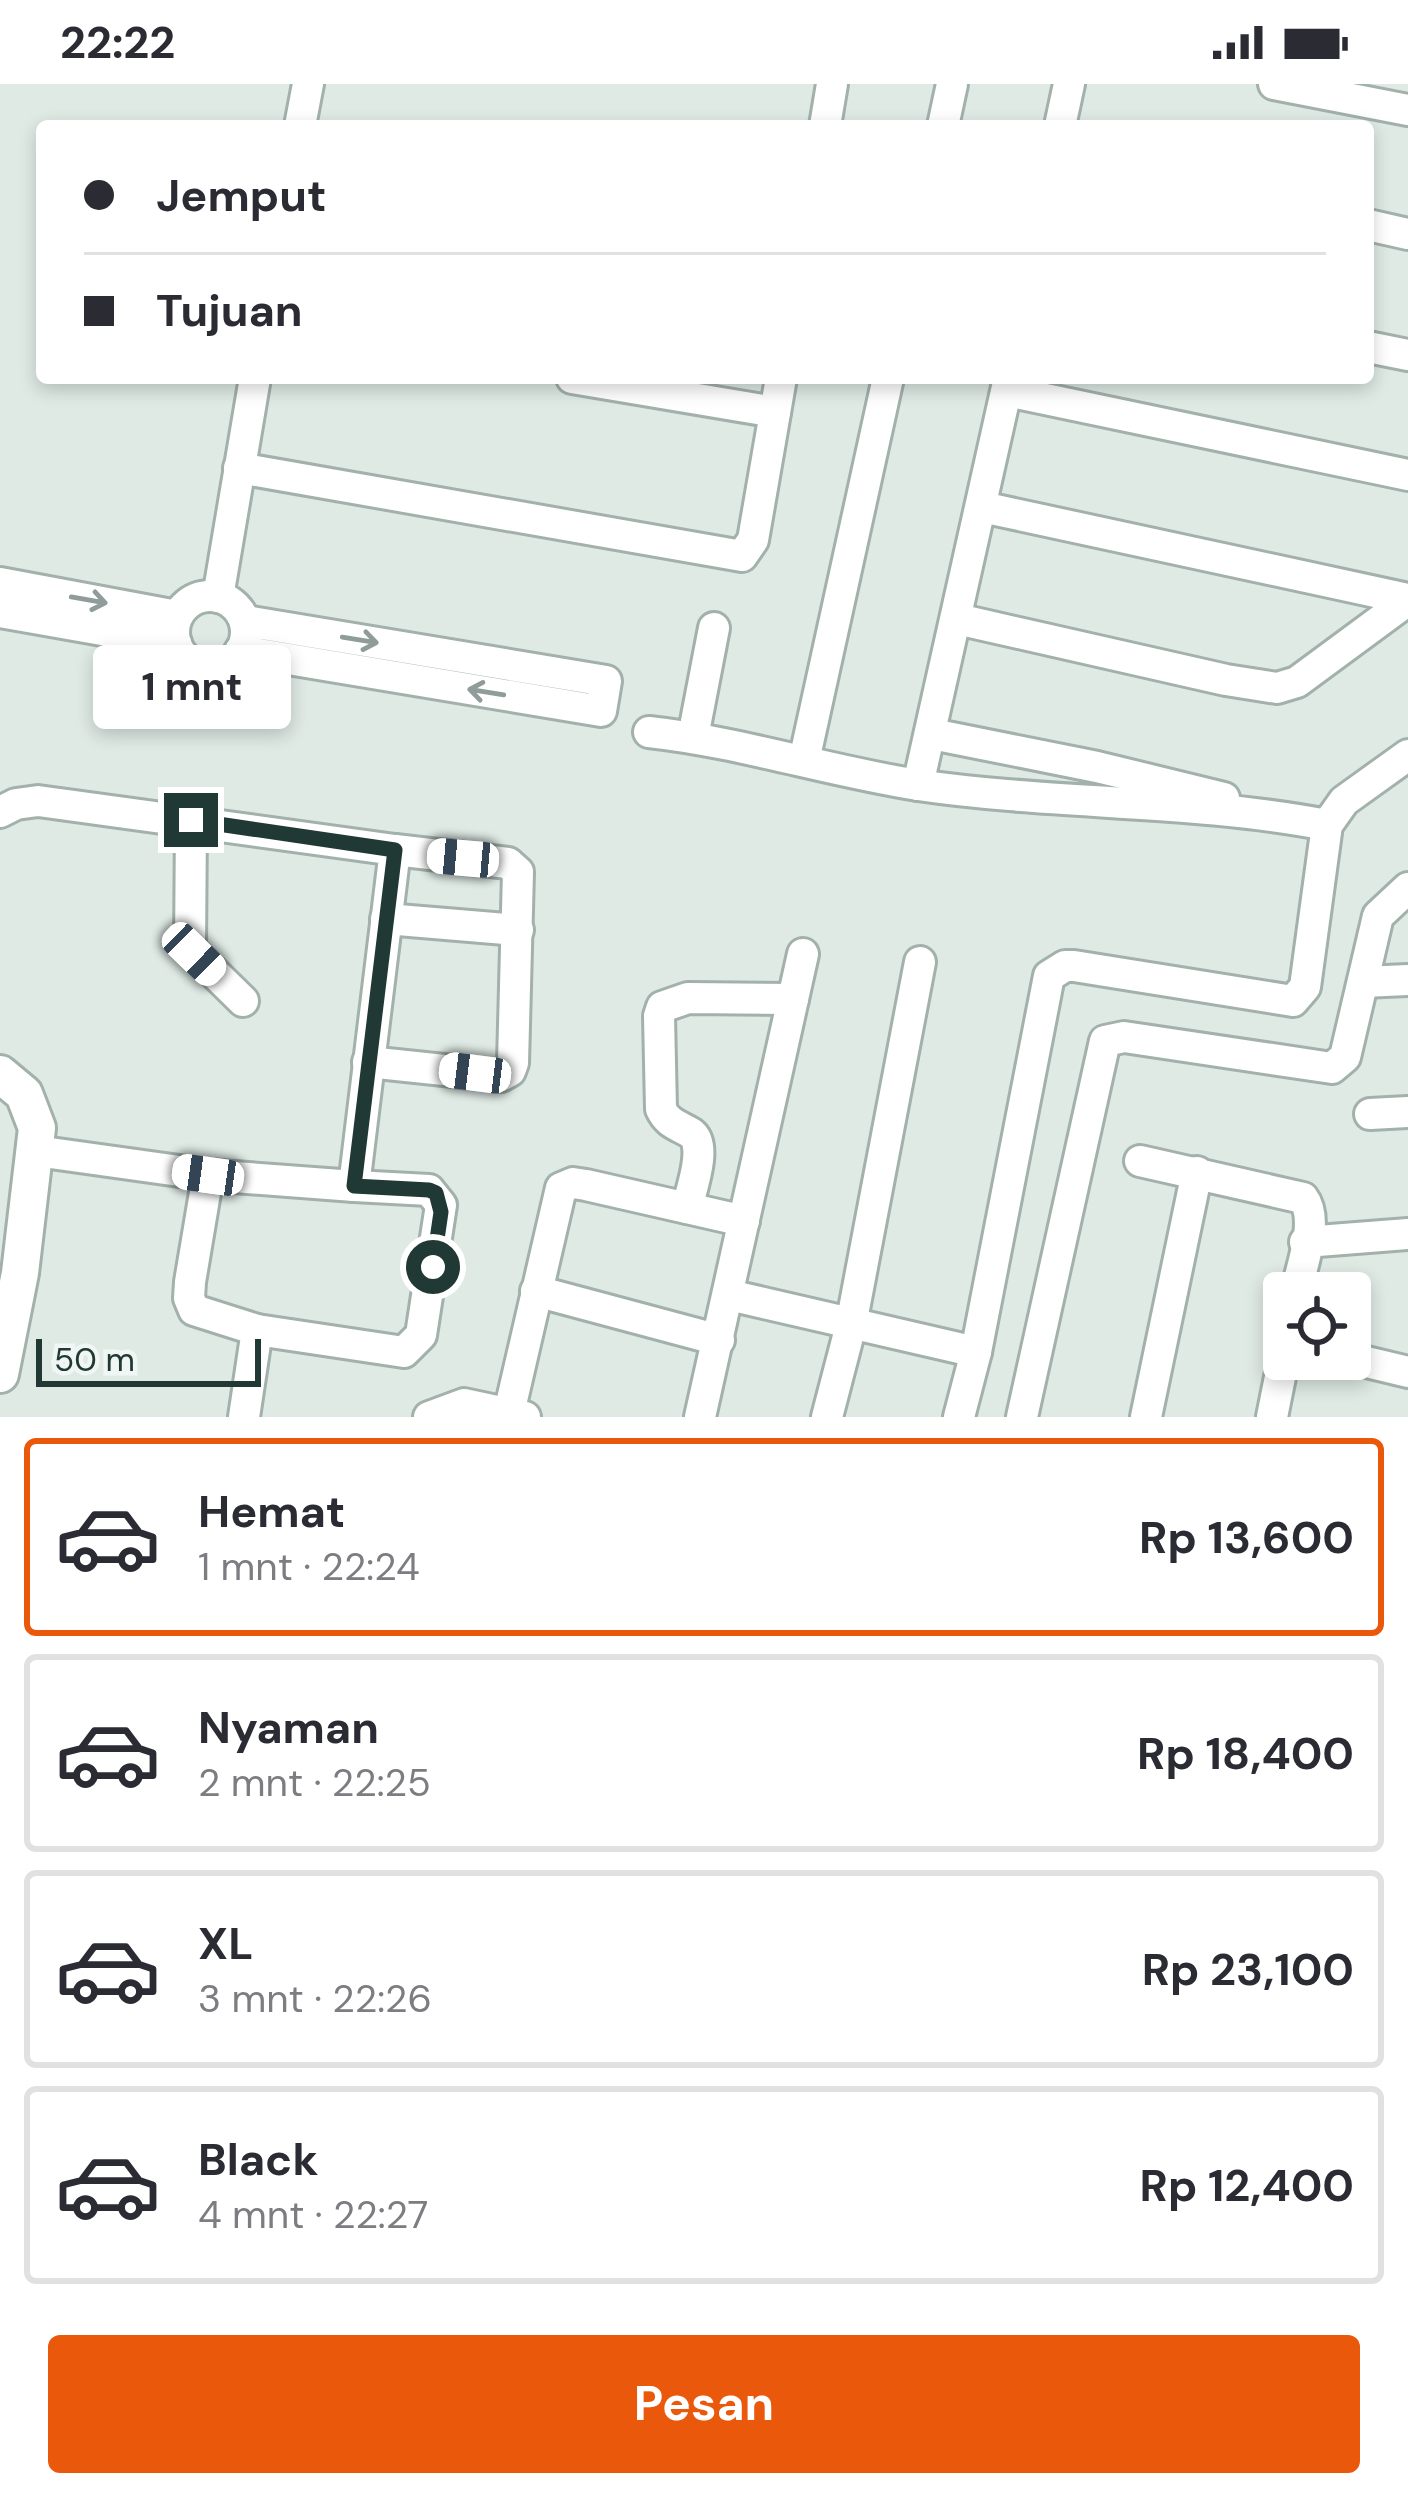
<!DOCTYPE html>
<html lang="id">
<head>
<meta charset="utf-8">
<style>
	body { margin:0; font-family:"DM Sans",sans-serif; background:#f7f7f7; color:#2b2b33; height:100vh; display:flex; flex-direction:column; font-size:45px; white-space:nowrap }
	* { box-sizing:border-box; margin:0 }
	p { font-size:39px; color:#7c7c81 }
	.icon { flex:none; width:66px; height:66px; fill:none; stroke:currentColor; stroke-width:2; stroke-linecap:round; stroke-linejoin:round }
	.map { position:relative; height:1333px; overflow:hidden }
	.drawer { display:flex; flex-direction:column; background:#fff; flex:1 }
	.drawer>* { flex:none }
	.hud { position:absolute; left:36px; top:36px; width:1338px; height:264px; border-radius:12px; box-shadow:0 6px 18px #0003; display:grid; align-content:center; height:264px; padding:0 48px; background:#fff }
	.tools { position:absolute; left:1263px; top:1188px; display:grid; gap:24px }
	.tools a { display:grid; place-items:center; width:108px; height:108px; border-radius:12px; background:#fff; box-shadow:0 6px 18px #0003; font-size:60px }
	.scale { position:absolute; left:36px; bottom:30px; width:225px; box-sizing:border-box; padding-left:12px; border:6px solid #213934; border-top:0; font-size:33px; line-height:42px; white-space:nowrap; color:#213934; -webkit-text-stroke:9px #eff6f3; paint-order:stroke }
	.end { position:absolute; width:54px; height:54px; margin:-27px; border:15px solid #213934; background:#fff; box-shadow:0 0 0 6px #fff }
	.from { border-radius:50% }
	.bubble { position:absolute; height:84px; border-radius:12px; background:#fff; box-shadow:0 6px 18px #0003; font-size:39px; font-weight:700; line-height:84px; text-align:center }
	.car { position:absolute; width:36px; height:72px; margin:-36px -18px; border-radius:15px; box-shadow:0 0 9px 3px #0007; background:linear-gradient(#fff 24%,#345 0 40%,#fff 0 76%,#345 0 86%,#fff 0) }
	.hud b { display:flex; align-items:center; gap:42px; height:114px; font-size:45px }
	.hud b+b { border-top:3px solid #e1e1e2 }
	.hud i { width:30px; height:30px; background:#2b2b33 }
	ul { padding:21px 0 0; list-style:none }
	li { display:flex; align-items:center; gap:36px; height:198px; margin:0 24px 18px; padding:0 24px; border:6px solid #e1e1e2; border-radius:12px }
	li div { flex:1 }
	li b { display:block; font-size:45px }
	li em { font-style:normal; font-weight:700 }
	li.on { border-color:#ea580c }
	li>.icon { width:108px; height:108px; stroke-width:1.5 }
	.cta { display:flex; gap:24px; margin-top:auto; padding:24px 48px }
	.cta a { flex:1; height:138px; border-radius:12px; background:#ea580c; color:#fff; font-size:48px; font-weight:700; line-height:138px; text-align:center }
	.status { display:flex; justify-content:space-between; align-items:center; height:84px; padding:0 60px; background:#fff; direction:ltr }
	.status svg { height:33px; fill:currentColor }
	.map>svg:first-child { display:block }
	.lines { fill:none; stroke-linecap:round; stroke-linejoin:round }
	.minor-casing { stroke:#a2b1ac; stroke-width:36 }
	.tertiary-casing { stroke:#a2b1ac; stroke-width:42 }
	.minor { stroke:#fff; stroke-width:30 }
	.tertiary { stroke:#fff; stroke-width:36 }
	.oneway { stroke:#909c9a }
	.route { stroke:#213934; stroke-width:15 }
</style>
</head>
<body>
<div class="status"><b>22:22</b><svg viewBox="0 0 49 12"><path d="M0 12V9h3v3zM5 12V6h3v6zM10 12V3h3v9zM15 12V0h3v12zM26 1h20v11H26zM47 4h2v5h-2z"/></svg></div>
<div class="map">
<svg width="1408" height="1333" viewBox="0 0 1408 1333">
	<rect width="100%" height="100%" fill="#dfeae5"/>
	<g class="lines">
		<defs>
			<g id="minor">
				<polyline points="1274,0 1408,26"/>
				<polyline points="300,42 308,0"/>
				<polyline points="825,42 832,0"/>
				<polyline points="943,42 952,0"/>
				<polyline points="1060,42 1069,0"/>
				<polyline points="1368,141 1408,150"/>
				<polyline points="1368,263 1408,271"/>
				<polyline points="572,294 775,328"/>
				<polyline points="1007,307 1408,391"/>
				<polyline points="239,384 742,472 753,456 781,294"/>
				<polyline points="982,423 1408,515"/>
				<polyline points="0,499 177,532"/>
				<circle cx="210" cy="548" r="36"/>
				<polyline points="218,513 255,294"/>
				<polyline points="0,528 176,559"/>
				<polyline points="957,535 1226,596 1277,604 1297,598 1408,516"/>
				<polyline points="240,567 601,627 606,597 245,537"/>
				<path d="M 649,648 C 740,658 828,687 918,701 C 1054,721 1193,715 1327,741"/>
				<polyline points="932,650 1097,683 1224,714"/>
				<polyline points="693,653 714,544"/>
				<polyline points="804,677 888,294"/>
				<polyline points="918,701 1009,294"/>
				<polyline points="0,728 16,720 38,717 395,766 354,1102 208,1091 36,1067"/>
				<polyline points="191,737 190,865 243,917"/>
				<polyline points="386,835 518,846"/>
				<polyline points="1363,898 1408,896"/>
				<polyline points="368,978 501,992 510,987 513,979 518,788 508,779 395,766"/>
				<polyline points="1370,1030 1408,1028"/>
				<path d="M 1140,1077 L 1303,1114 C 1320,1136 1301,1183 1296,1209"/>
				<polyline points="208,1091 190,1198 189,1214 194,1226 257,1246 404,1268 421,1251 441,1121 429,1106 354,1102"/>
				<path d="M 687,1124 C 691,1106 708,1061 691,1049 C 678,1041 668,1040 661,1025 L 659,932 L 662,923 L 688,914 L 793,915"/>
				<polyline points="1305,1158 1408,1150"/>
				<polyline points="536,1207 719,1256"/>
				<polyline points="729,1211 976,1268"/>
				<polyline points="1350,1274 1408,1288"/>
				<polyline points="509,1329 561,1104 573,1099 586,1101 744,1137"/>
				<polyline points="244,1333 257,1246"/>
				<polyline points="429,1333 464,1320 525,1333"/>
				<polyline points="700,1333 803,870"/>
				<polyline points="827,1333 851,1241 920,878"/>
				<polyline points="959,1333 976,1268 1049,892 1065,882 1074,882 1293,917 1305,903 1327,741 1344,717 1408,671"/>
				<polyline points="1022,1333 1105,957 1124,953 1332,984 1345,973 1378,832 1408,804"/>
				<polyline points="1146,1333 1197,1088"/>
				<polyline points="1272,1333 1284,1273"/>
			</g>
			<polyline id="tertiary" points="0,990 24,1010 37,1044 20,1189 0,1290"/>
		</defs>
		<!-- minor casing -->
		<use href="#minor" class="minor-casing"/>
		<!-- tertiary casing -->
		<use href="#tertiary" class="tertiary-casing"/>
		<!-- minor -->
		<use href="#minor" class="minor"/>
		<!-- tertiary -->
		<use href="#tertiary" class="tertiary"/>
	</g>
	<!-- one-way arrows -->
	<defs><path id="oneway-shaft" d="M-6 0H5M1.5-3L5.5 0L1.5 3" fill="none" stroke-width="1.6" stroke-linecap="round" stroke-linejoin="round" transform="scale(3)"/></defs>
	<g class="oneway">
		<use href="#oneway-shaft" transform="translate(89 516) rotate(10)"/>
		<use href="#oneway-shaft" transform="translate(360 556) rotate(9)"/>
		<use href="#oneway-shaft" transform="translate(486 608) rotate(-171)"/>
	</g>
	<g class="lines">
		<!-- route -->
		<polyline class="route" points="191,736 395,766 354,1102 429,1106 436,1109 441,1128 433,1183"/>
	</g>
</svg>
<div class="tools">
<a><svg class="icon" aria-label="locate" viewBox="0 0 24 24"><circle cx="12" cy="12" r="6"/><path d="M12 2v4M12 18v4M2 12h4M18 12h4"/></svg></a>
</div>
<div class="scale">50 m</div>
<i class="end from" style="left:433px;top:1183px"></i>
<i class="end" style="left:191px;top:736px"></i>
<div class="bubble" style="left:93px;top:561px;width:198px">1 mnt</div>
<i class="car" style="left:463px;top:774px;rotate:275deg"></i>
<i class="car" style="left:194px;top:870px;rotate:134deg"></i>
<i class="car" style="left:475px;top:989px;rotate:277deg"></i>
<i class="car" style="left:208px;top:1091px;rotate:278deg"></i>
<div class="hud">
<b><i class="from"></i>Jemput</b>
<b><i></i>Tujuan</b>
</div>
</div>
<section class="drawer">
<ul>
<li class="on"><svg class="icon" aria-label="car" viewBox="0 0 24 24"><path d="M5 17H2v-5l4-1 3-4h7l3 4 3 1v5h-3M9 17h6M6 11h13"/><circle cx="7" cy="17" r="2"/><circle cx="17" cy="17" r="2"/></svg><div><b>Hemat</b><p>1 mnt · 22:24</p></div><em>Rp 13,600</em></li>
<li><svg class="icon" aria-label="car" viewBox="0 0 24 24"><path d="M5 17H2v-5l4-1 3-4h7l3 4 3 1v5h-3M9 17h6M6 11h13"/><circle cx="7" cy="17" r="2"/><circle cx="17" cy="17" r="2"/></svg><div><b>Nyaman</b><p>2 mnt · 22:25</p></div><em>Rp 18,400</em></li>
<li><svg class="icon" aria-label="car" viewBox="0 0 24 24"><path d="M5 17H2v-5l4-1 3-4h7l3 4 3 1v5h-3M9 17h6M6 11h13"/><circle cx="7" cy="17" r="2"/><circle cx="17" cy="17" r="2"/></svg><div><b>XL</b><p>3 mnt · 22:26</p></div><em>Rp 23,100</em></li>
<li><svg class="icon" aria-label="car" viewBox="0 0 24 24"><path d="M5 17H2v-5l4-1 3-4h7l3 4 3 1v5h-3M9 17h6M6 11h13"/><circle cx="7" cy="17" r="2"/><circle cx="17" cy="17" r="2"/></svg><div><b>Black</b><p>4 mnt · 22:27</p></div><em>Rp 12,400</em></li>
</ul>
<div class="cta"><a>Pesan</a></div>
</section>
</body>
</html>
